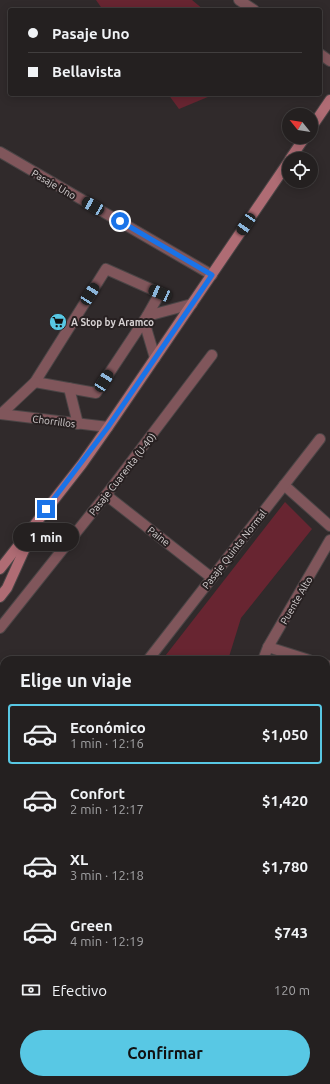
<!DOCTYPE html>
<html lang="es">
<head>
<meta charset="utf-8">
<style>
	body { margin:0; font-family:Ubuntu,sans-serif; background:#302d2d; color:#f1f3f6; height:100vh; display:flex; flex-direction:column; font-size:15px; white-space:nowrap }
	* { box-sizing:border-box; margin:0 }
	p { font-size:13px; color:#a3a3a5 }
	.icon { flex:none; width:22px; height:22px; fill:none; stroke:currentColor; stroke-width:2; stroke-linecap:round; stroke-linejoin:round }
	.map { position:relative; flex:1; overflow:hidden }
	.details { position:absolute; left:0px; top:656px; width:330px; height:428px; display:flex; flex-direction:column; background:#242020; border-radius:12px 12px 0 0; box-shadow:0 2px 10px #0003,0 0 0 1px #413e3e }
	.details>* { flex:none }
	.banner { position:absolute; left:8px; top:8px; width:314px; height:88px; border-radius:4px; box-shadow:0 2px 10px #0003,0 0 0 1px #413e3e; display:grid; align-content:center; height:88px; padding:0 20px; background:#242020 }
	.needle { width:26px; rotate:300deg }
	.buttons { position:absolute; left:282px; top:108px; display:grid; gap:8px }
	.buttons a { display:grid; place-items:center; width:36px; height:36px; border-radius:50%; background:#242020; box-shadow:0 2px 10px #0003,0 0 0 1px #413e3e; font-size:20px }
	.end { position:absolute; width:18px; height:18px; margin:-9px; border:5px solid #1a73e8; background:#fff; box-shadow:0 0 0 2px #fff }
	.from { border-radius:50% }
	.bubble { position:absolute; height:28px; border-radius:14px; background:#242020; box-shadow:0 2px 10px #0003,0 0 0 1px #413e3e; font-size:13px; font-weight:700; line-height:28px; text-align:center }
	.car { position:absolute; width:12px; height:24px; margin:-12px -6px; border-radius:5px; box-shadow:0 0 3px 1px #0007; background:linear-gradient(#222 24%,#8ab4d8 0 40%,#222 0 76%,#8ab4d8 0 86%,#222 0) }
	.banner b { display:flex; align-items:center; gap:14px; height:38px; font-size:15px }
	.banner b+b { border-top:1px solid #413e3e }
	.banner i { width:10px; height:10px; background:#f1f3f6 }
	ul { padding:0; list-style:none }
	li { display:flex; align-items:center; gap:12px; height:60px; margin:0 8px 6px; padding:0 12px; border:2px solid transparent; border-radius:4px }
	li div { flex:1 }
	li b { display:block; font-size:15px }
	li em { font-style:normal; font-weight:700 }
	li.selected { border-color:#58c8e4 }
	li>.icon { width:36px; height:36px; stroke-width:1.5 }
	h2 { padding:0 20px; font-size:18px; line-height:48px }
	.pay { display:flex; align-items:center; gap:10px; height:44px; padding:0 20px; font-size:15px }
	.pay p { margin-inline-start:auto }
	.primary-button { display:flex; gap:8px; margin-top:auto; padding:8px 20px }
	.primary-button a { flex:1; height:46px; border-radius:24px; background:#58c8e4; color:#111; font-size:16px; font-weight:700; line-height:46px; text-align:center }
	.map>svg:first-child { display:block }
	.green { fill:#682531 }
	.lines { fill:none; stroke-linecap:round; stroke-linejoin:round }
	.service-casing { stroke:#4b4546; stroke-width:12 }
	.minor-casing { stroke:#4b4546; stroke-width:12 }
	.tertiary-casing { stroke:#4b4546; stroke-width:12 }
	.secondary-casing { stroke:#4b4546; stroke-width:12 }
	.service { stroke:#80565b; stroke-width:10 }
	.minor { stroke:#80565b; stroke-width:10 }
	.tertiary { stroke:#80565b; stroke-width:10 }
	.secondary { stroke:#af6c74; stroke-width:10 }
	.route { stroke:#1a73e8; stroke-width:5 }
	.labels { text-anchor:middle; stroke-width:4; stroke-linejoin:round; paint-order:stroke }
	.street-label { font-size:10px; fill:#d6d1d2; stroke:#272021 }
	.poi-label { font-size:10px; font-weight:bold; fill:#d6d1d2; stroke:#272021; text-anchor:start }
</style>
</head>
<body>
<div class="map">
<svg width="330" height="1084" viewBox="0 0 330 1084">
	<rect width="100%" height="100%" fill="#302a2b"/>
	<!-- green -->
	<g class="green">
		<polygon points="96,0 192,0 204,10 103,10"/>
		<polygon points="168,94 215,94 179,109"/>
		<polygon points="285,502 312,529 241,618 228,660 162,660"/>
		<polygon points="326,845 330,848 330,902 326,899"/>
		<polygon points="218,1080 282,1080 287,1084 215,1084"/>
	</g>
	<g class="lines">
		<defs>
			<g id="service">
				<polygon points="106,269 160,293 147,316 96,393 35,382"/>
				<polyline points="147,316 192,304"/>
				<polyline points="144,321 155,358"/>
				<polyline points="69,388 78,424"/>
				<polyline points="1,414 35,382"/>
				<polyline points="179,1084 180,1080"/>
			</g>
			<g id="minor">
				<polyline points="239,0 254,10"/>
				<polyline points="320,54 330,61"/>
				<polyline points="0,152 212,275"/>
				<polyline points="284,485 330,526"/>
				<polyline points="106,495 212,578"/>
				<polyline points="0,628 106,495 212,355"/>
				<polyline points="268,647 309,660"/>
				<polyline points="148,660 320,439"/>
				<polyline points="263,660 268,647 330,540"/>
				<polyline points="326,665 330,667"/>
				<polyline points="326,805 330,806"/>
				<polyline points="0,873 4,868"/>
			</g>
			<g id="tertiary">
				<polyline points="0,414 108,427"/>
				<polyline points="0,1069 4,1074"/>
				<polyline points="9,1080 12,1084"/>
			</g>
			<g id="secondary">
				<polyline points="311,128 330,100"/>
				<polyline points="290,159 305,137"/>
				<polyline points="0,569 82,464 108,427 289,161"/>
				<polyline points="0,597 7,588 31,535"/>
			</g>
		</defs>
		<!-- service casing -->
		<use href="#service" class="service-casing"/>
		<!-- minor casing -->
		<use href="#minor" class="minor-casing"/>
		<!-- tertiary casing -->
		<use href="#tertiary" class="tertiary-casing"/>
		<!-- secondary casing -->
		<use href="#secondary" class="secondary-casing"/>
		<!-- service -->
		<use href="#service" class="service"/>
		<!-- minor -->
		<use href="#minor" class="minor"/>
		<!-- tertiary -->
		<use href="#tertiary" class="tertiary"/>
		<!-- secondary -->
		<use href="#secondary" class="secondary"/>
	</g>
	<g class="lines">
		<!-- route -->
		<polyline class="route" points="46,509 108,427 212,275 120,221"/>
	</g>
	<!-- icons -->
	<defs>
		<symbol id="supermarket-disc" viewBox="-11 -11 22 22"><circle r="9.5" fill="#58c8e4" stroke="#272021"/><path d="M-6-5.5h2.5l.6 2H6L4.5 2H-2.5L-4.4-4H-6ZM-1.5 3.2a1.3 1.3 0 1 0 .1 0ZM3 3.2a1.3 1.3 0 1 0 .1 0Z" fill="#111"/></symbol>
	</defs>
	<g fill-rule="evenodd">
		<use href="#supermarket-disc" x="48" y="312" width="20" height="20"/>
	</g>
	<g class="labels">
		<!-- street labels -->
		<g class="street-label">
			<text transform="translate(54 184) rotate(30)" y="4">Pasaje Uno</text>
			<text transform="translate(54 421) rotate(7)" y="4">Chorrillos</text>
			<text transform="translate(122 474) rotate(-52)" y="4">Pasaje Cuarenta (U-40)</text>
			<text transform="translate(159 536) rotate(38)" y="4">Paine</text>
			<text transform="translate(234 549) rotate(-52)" y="4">Pasaje Quinta Normal</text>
			<text transform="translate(296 600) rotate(-60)" y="4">Puente Alto</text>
		</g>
		<!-- poi labels -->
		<g class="poi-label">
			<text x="71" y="326">A Stop by Aramco</text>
		</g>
	</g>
</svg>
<div class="buttons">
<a><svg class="needle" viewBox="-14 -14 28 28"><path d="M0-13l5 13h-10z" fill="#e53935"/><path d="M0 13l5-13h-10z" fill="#a3a3a5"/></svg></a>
<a><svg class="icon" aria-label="locate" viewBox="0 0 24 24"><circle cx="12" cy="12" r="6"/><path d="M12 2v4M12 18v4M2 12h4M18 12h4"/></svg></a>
</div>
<i class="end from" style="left:120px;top:221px"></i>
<i class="end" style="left:46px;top:509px"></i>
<div class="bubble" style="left:13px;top:523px;width:66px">1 min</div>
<i class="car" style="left:93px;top:206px;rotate:300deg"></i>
<i class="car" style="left:246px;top:224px;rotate:214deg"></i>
<i class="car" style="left:160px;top:293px;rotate:294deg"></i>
<i class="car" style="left:90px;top:294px;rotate:33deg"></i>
<i class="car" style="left:104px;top:381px;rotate:33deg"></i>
<div class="banner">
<b><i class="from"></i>Pasaje Uno</b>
<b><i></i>Bellavista</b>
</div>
<section class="details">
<h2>Elige un viaje</h2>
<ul>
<li class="selected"><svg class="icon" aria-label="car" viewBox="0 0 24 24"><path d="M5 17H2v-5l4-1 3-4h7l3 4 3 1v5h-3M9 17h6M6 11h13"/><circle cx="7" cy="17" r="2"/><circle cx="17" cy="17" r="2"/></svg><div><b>Económico</b><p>1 min · 12:16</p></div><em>$1,050</em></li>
<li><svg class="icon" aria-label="car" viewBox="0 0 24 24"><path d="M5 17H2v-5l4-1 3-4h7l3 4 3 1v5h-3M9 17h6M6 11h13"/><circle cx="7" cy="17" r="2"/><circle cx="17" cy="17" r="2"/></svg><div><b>Confort</b><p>2 min · 12:17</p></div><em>$1,420</em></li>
<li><svg class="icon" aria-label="car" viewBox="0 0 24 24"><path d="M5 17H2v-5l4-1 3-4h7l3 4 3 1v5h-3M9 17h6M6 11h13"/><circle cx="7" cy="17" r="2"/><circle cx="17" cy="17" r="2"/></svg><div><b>XL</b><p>3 min · 12:18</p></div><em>$1,780</em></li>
<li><svg class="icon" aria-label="car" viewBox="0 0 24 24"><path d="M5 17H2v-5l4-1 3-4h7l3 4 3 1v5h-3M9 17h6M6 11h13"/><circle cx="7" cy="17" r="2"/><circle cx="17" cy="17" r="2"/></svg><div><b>Green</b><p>4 min · 12:19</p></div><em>$743</em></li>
</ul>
<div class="pay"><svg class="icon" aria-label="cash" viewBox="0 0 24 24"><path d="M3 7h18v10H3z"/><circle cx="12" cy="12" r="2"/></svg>Efectivo<p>120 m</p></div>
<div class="primary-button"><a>Confirmar</a></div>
</section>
</div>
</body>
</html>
